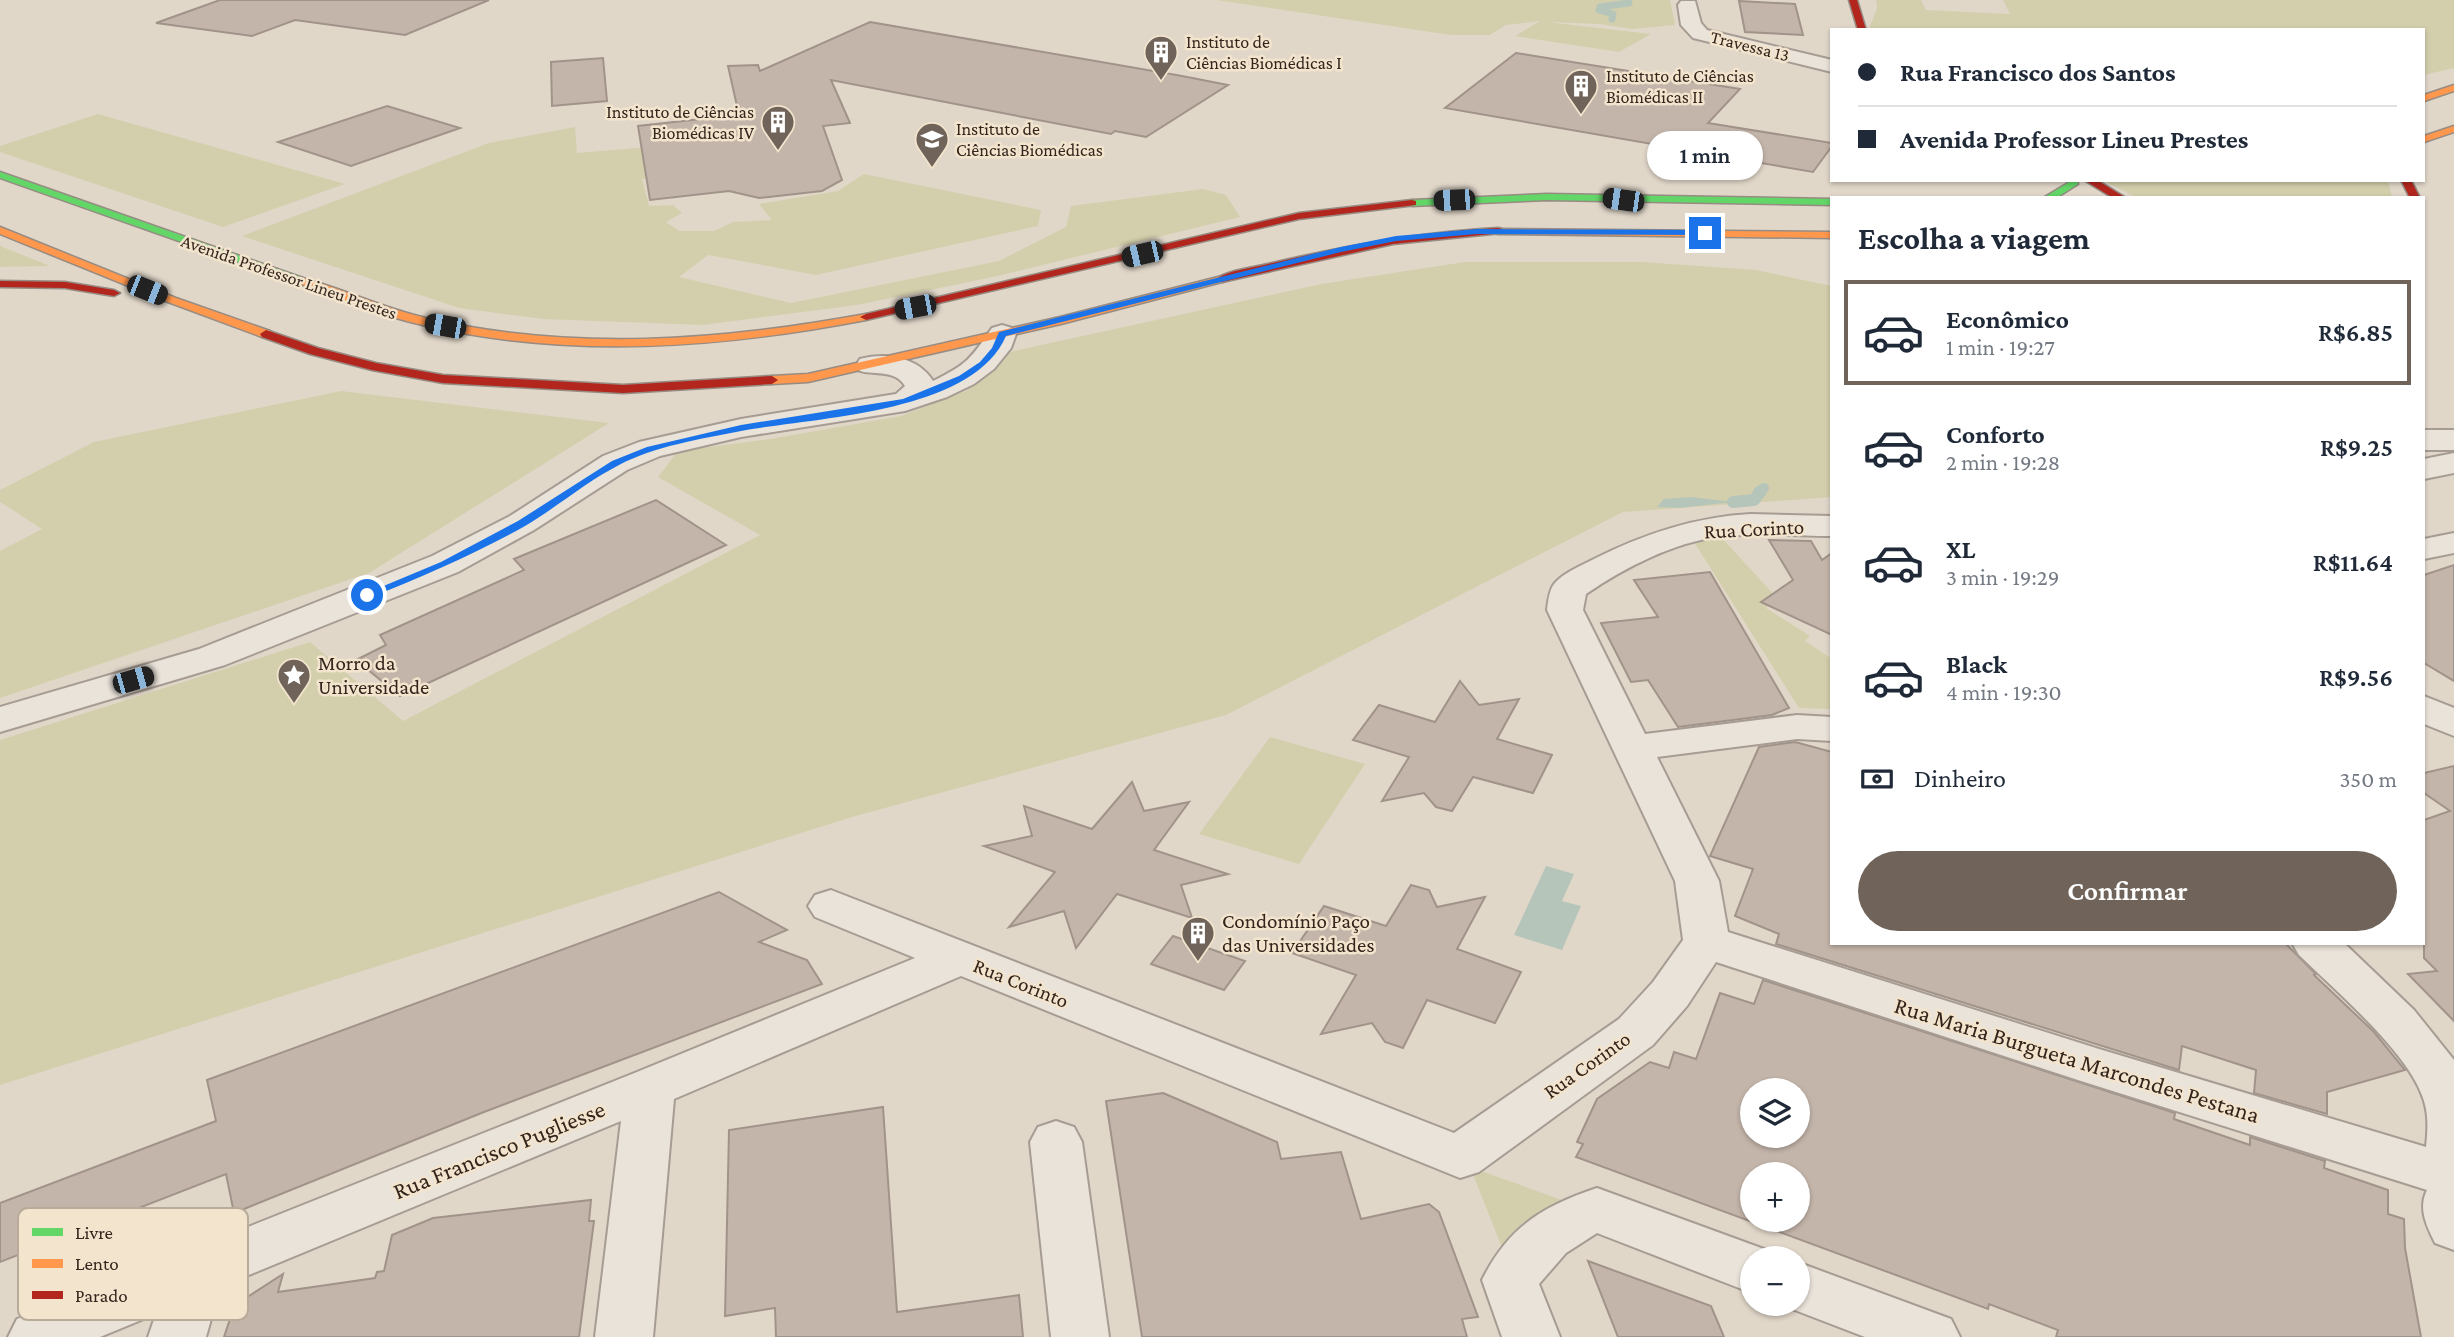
<!DOCTYPE html>
<html lang="pt">
<head>
<meta charset="utf-8">
<style>
	body { margin:0; font-family:"Crimson Pro",serif; background:#f6f6f7; color:#1f2937; height:100vh; display:flex; flex-direction:column; font-size:26px; white-space:nowrap }
	* { box-sizing:border-box; margin:0 }
	p { font-size:23px; color:#747a83 }
	.icon { flex:none; width:38px; height:38px; fill:none; stroke:currentColor; stroke-width:2; stroke-linecap:round; stroke-linejoin:round }
	.map { position:relative; flex:1; overflow:hidden }
	.sheet { position:absolute; left:1830px; top:196px; width:595px; height:749px; display:flex; flex-direction:column; background:#fff; border-radius:0px; box-shadow:0 2px 5px #0004 }
	.sheet>* { flex:none }
	.top-card { position:absolute; left:1830px; top:28px; width:595px; height:154px; border-radius:0px; box-shadow:0 2px 5px #0004; display:grid; align-content:center; height:154px; padding:0 28px; background:#fff }
	.buttons { position:absolute; left:1740px; top:1078px; display:grid; gap:14px }
	.buttons a { display:grid; place-items:center; width:70px; height:70px; border-radius:50%; background:#fff; box-shadow:0 2px 5px #0004; font-size:35px }
	.end { position:absolute; width:32px; height:32px; margin:-16px; border:9px solid #1a73e8; background:#fff; box-shadow:0 0 0 4px #fff }
	.from { border-radius:50% }
	.bubble { position:absolute; height:49px; border-radius:24px; background:#fff; box-shadow:0 2px 5px #0004; font-size:23px; font-weight:600; line-height:49px; text-align:center }
	.car { position:absolute; width:21px; height:42px; margin:-21px -10px; border-radius:9px; box-shadow:0 0 5px 2px #0007; background:linear-gradient(#222 24%,#8ab4d8 0 40%,#222 0 76%,#8ab4d8 0 86%,#222 0) }
	.top-card b { display:flex; align-items:center; gap:24px; height:66px; font-size:26px }
	.top-card b+b { border-top:2px solid #e0e1e3 }
	.top-card i { width:18px; height:18px; background:#1f2937 }
	ul { padding:0; list-style:none }
	li { display:flex; align-items:center; gap:21px; height:105px; margin:0 14px 10px; padding:0 14px; border:4px solid transparent; border-radius:0px }
	li div { flex:1 }
	li b { display:block; font-size:26px }
	li em { font-style:normal; font-weight:600 }
	li.active { border-color:#706359 }
	li>.icon { width:63px; height:63px; stroke-width:1.5 }
	h2 { padding:0 28px; font-size:32px; line-height:84px }
	.pay { display:flex; align-items:center; gap:18px; height:77px; padding:0 28px; font-size:26px }
	.pay p { margin-inline-start:auto }
	.button { display:flex; gap:14px; margin-top:auto; padding:14px 28px }
	.button a { flex:1; height:80px; border-radius:42px; background:#706359; color:#fff; font-size:28px; font-weight:600; line-height:80px; text-align:center }
	.map>svg:first-child { display:block }
	.green { fill:#d3cfac }
	.water { fill:#b5c5b9 }
	.lines { fill:none; stroke-linecap:round; stroke-linejoin:round }
	.stream-far2 { stroke:#b5c5b9; stroke-width:7 }
	.stream-far1 { stroke:#b5c5b9; stroke-width:10 }
	.stream { stroke:#b5c5b9; stroke-width:12 }
	.building { fill:#c4b5aa; stroke:#a19389; stroke-width:2; fill-rule:evenodd }
	.street-casing { stroke:#a69c93; stroke-width:4 }
	.fast-casing { stroke:#968c83; stroke-width:3 }
	.slow-casing { stroke:#968c83; stroke-width:3 }
	.jam-casing { stroke:#968c83; stroke-width:3 }
	.street { fill:#eae3da; fill-rule:evenodd }
	.fast { fill:#63d668; fill-rule:evenodd }
	.slow { fill:#ff974d; fill-rule:evenodd }
	.jam { fill:#b3261e; fill-rule:evenodd }
	.route { fill:#1a73e8 }
	.labels { text-anchor:middle; stroke-width:5; stroke-linejoin:round; paint-order:stroke }
	.far-poi-label { font-size:18px; fill:#33251c; stroke:#f3e4ce; text-anchor:start }
	.far-street-label { font-size:18px; fill:#33251c; stroke:#f3e4ce }
	.street-label { font-size:21px; fill:#33251c; stroke:#f3e4ce }
	.poi-label { font-size:21px; fill:#33251c; stroke:#f3e4ce; text-anchor:start }
	.near-street-label { font-size:24px; fill:#33251c; stroke:#f3e4ce }
	.key { fill:#f3e4ce; stroke:#b9ab99; stroke-width:2 }
	.key-label { font-size:19px; fill:#33251c }
</style>
</head>
<body>
<div class="map">
<svg width="2454" height="1337" viewBox="0 0 2454 1337">
	<rect width="100%" height="100%" fill="#e1d7c9"/>
	<!-- green -->
	<g class="green">
		<polygon points="1216,0 1670,0 1675,25 1632,29 1600,24 1546,22 1651,34 1619,52 1515,36 1540,21 1506,25 1490,35 1451,35"/>
		<polygon points="1876,0 1921,0 1926,10 2010,14 2003,0 2454,0 2454,68 2424,75 2424,30 1872,30 1870,26 1877,8"/>
		<polygon points="98,114 345,184 223,227 0,152 0,146"/>
		<polygon points="575,127 577,153 734,140 717,170 642,179 649,206 673,205 682,213 666,222 679,231 714,231 733,222 772,220 759,204 838,191 864,174 1041,210 1038,226 816,275 708,255 679,277 791,303 999,261 1066,227 1071,206 1203,189 1226,195 1240,217 993,277 857,305 703,325 543,319 459,308 242,236 489,143"/>
		<polygon points="2102,180 2385,180 2389,184 2392,198 2138,198"/>
		<polygon points="0,246 50,266 0,267"/>
		<polygon points="1465,262 1642,262 1756,270 1832,286 1832,497 1623,512 1226,715 852,817 0,1085 0,740 310,642 403,721 760,535 658,477 678,451 770,439 901,416 966,391 1005,353 1321,284"/>
		<polygon points="341,391 609,423 369,573 0,698 0,551 42,529 0,502 0,490 94,442"/>
		<polygon points="1721,537 1778,599 1766,608 1810,636 1805,641 1832,659 1832,709 1799,708 1694,542"/>
		<polygon points="1270,737 1365,764 1299,864 1199,834"/>
		<polygon points="1470,1167 1587,1209 1509,1265"/>
	</g>
	<!-- water -->
	<g class="water">
		<polygon points="1691,497 1733,502 1679,508 1657,507 1664,499"/>
		<polygon points="1546,866 1574,874 1562,901 1581,906 1562,950 1514,935"/>
	</g>
	<g class="lines">
		<!-- stream-far2 -->
		<polyline class="stream-far2" points="1612,19 1613,14 1599,10 1600,7 1629,3"/>
		<!-- stream-far1 -->
		<polyline class="stream-far1" points="1758,492 1764,488"/>
		<!-- stream -->
		<polyline class="stream" points="1733,502 1754,500 1761,491"/>
	</g>
	<!-- building -->
	<g class="building">
		<polygon points="220,0 489,0 405,35 295,20 252,36 156,23"/>
		<polygon points="1739,1 1795,4 1803,35 1745,32"/>
		<polygon points="870,22 1182,76 1228,85 1146,137 1115,131 1111,134 831,80 850,123 823,126 842,180 822,191 759,198 729,191 650,200 638,126 739,115 728,66 758,65 760,71"/>
		<polygon points="1516,53 1740,89 1708,123 1832,143 1832,146 1813,172 1445,108"/>
		<polygon points="603,58 607,101 552,106 551,62"/>
		<polygon points="387,106 460,128 351,166 278,142"/>
		<polygon points="656,500 726,545 400,696 356,660 386,645 380,635 524,570 514,559"/>
		<polygon points="1769,540 1811,541 1822,560 1832,553 1832,635 1761,602 1793,580"/>
		<polygon points="2454,565 2454,681 2424,663 2424,575"/>
		<polygon points="1710,572 1789,708 1772,715 1678,727 1648,680 1631,682 1601,623 1658,617 1634,580"/>
		<polygon points="1460,681 1479,705 1519,699 1497,739 1552,755 1533,793 1473,777 1452,811 1436,807 1424,793 1382,801 1409,757 1353,740 1379,705 1435,722"/>
		<polygon points="1795,742 1832,752 1832,943 2285,943 2316,974 2314,975 2374,1032 2405,1070 2327,1092 2327,1114 2254,1093 2256,1070 2182,1046 2179,1070 1776,944 1779,934 1735,916 1753,869 1710,856 1759,747"/>
		<polygon points="2454,766 2454,1021 2408,974 2437,971 2424,958 2424,820 2450,811 2424,793 2424,773"/>
		<polygon points="1132,782 1144,811 1189,802 1154,850 1228,874 1181,885 1192,918 1117,894 1076,948 1064,911 1009,927 1055,872 984,846 1032,836 1024,806 1092,829"/>
		<polygon points="1411,885 1429,890 1437,907 1485,897 1457,949 1521,972 1495,1023 1427,1000 1403,1048 1385,1042 1372,1023 1321,1034 1356,975 1292,953 1324,906 1386,926"/>
		<polygon points="719,892 787,930 759,942 807,960 822,984 484,1112 234,1213 226,1174 0,1262 0,1203 216,1121 207,1080"/>
		<polygon points="1173,936 1245,961 1224,990 1151,964"/>
		<path d="M 1763,980 L 2175,1113 L 2174,1119 L 2250,1145 L 2250,1137 L 2325,1161 L 2324,1168 L 2388,1190 L 2388,1214 L 2404,1219 L 2405,1248 L 2421,1337 L 2056,1337 L 2058,1330 L 1989,1304 L 1988,1309 L 1576,1157 L 1583,1144 L 1577,1142 L 1597,1099 L 1650,1062 L 1669,1068 L 1674,1052 L 1696,1059 L 1720,993 L 1754,1004 ZM 1752,1090 L 1797,1090 L 1797,1136 L 1752,1136 ZM 1752,1174 L 1797,1174 L 1797,1220 L 1752,1220 Z"/>
		<polygon points="1163,1093 1277,1142 1281,1159 1341,1152 1361,1219 1429,1204 1439,1212 1478,1317 1462,1319 1467,1337 1142,1337 1106,1101"/>
		<polygon points="883,1107 897,1312 1019,1295 1023,1337 776,1337 775,1308 725,1316 729,1130"/>
		<polygon points="591,1200 589,1221 594,1221 579,1337 224,1337 233,1310 249,1296 283,1274 278,1292 375,1278 377,1272 384,1271 392,1235 433,1218"/>
		<polygon points="1588,1261 1711,1306 1724,1337 1618,1337"/>
	</g>
	<g class="lines">
		<defs>
			<g id="street">
				<polygon points="1681,1 1695,1 1701,23 1707,30 1832,60 1832,72 1693,38 1681,25 1678,5"/>
				<path d="M 1002,325 L 1012,328 L 1016,334 L 1011,348 L 994,369 L 974,384 L 947,397 L 905,411 L 741,437 L 660,456 L 627,470 L 534,530 L 458,572 L 225,665 L 0,732 L 0,707 L 199,649 L 432,556 L 510,516 L 603,456 L 639,442 L 741,419 L 896,394 L 905,386 C 896,370 876,375 860,371 L 856,365 L 860,359 C 886,352 918,357 933,381 C 968,364 971,358 992,328 Z"/>
				<rect x="2424" y="430" width="30" height="20"/>
				<polygon points="2454,453 2454,473 2424,479 2424,459"/>
				<path d="M 1751,514 L 1832,516 L 1832,536 C 1795,536 1757,532 1719,537 C 1674,542 1624,568 1586,594 L 1583,610 L 1645,734 L 1797,715 L 1832,717 L 1832,741 L 1797,739 L 1657,757 L 1719,881 L 1728,932 L 2099,1049 L 2426,1147 C 2428,1128 2429,1111 2421,1093 C 2404,1049 2333,988 2299,955 L 2292,943 L 2344,943 L 2414,1010 L 2454,1060 L 2454,1250 L 2435,1243 C 2426,1225 2418,1208 2427,1190 L 2081,1081 L 1716,962 L 1687,1006 L 1653,1045 L 1479,1172 L 1460,1178 L 961,976 L 674,1099 L 653,1337 L 595,1337 L 621,1121 L 220,1287 L 206,1337 L 148,1337 L 156,1314 L 100,1337 L 8,1337 L 17,1319 L 632,1074 L 915,958 L 815,917 L 808,906 L 815,895 L 831,890 L 1454,1133 L 1619,1019 L 1653,982 L 1683,940 L 1675,881 L 1547,610 C 1548,601 1549,591 1554,584 C 1562,574 1578,567 1590,561 C 1641,535 1693,517 1751,514 Z"/>
				<polygon points="2454,533 2454,553 2424,559 2424,539"/>
				<polygon points="2424,696 2454,708 2454,736 2424,724"/>
				<polygon points="1056,1121 1074,1127 1082,1142 1109,1337 1051,1337 1030,1142 1038,1127"/>
				<path d="M 1597,1188 L 1772,1252 L 1775,1258 L 1752,1258 L 1752,1293 L 1597,1233 L 1566,1253 L 1539,1284 L 1560,1337 L 1502,1337 L 1482,1280 C 1508,1227 1543,1206 1597,1188 Z"/>
				<polygon points="1797,1262 1951,1319 1960,1337 1865,1337 1779,1304 1797,1304"/>
			</g>
			<g id="fast">
				<polygon points="0,172 303,278 305,280 295,282 0,178"/>
				<polygon points="2067,180 2077,180 2078,184 2056,198 2043,198 2068,183"/>
				<polygon points="1547,194 1832,199 1832,205 1547,200 1412,206 1407,203 1412,200"/>
			</g>
			<g id="slow">
				<polygon points="2454,85 2454,91 2424,101 2424,95"/>
				<polygon points="2454,126 2454,132 2424,142 2424,136"/>
				<polygon points="0,227 176,298 270,331 272,334 270,337 262,337 168,302 0,234"/>
				<polygon points="1494,229 1832,232 1832,238 1498,234 1494,233"/>
				<polygon points="1222,276 1226,277 1226,281 1061,324 808,382 772,384 766,380 772,376 808,374 1060,317"/>
				<path d="M 299,277 C 342,288 382,308 426,318 C 572,352 719,341 866,314 L 872,317 L 866,320 C 719,348 574,359 427,326 C 382,316 338,298 295,282 L 293,280 Z"/>
			</g>
			<g id="jam">
				<polygon points="1849,0 1857,0 1866,30 1858,30"/>
				<polygon points="2084,180 2097,180 2126,198 2113,198"/>
				<polygon points="2401,180 2411,180 2420,198 2410,198"/>
				<polygon points="1412,200 1416,201 1416,205 1299,219 866,320 860,317 866,314 1299,213"/>
				<path d="M 1498,228 L 1502,229 L 1502,233 L 1393,244 L 1222,282 L 1216,279 C 1229,270 1252,268 1268,264 C 1344,246 1420,232 1498,228 Z"/>
				<polygon points="0,281 65,282 114,290 120,293 114,296 65,288 0,287"/>
				<polygon points="266,330 318,348 376,363 443,375 623,385 772,376 778,380 772,384 623,393 443,383 372,370 310,354 262,337 260,334"/>
			</g>
		</defs>
		<!-- street casing -->
		<use href="#street" class="street-casing"/>
		<!-- fast casing -->
		<use href="#fast" class="fast-casing"/>
		<!-- slow casing -->
		<use href="#slow" class="slow-casing"/>
		<!-- jam casing -->
		<use href="#jam" class="jam-casing"/>
		<!-- street -->
		<use href="#street" class="street"/>
		<!-- fast -->
		<use href="#fast" class="fast"/>
		<!-- slow -->
		<use href="#slow" class="slow"/>
		<!-- jam -->
		<use href="#jam" class="jam"/>
	</g>
	<!-- route -->
	<path class="route" d="M 1477,229 L 1705,230 L 1709,233 L 1705,235 L 1477,234 L 1396,241 L 1341,252 L 1006,336 C 972,414 815,417 741,431 C 701,439 655,446 619,465 C 586,482 557,507 525,526 C 475,554 424,576 371,597 L 362,595 L 441,562 L 518,521 L 612,461 L 647,447 L 741,425 L 903,399 L 959,376 L 980,362 L 992,348 L 999,332 L 1341,247 L 1396,236 Z"/>
	<!-- icons -->
	<defs>
		<symbol id="building-pin" viewBox="-11 -11 22 30"><path d="M0 17L-7.5 6A9.5 9.5 0 1 1 7.5 6Z" fill="#706359" stroke="#f3e4ce"/><path d="M-4-6H4V6H1V3H-1V6H-4ZM-2.5-4.3h1.7v1.8h-1.7ZM.8-4.3h1.7v1.8H.8ZM-2.5-1h1.7V.8h-1.7ZM.8-1h1.7V.8H.8Z" fill="#fff"/></symbol>
		<symbol id="university-pin" viewBox="-11 -11 22 30"><path d="M0 17L-7.5 6A9.5 9.5 0 1 1 7.5 6Z" fill="#706359" stroke="#f3e4ce"/><path d="M0-5L7-2L0 1L-7-2ZM-4 1L0 2.5L4 1V4Q0 6-4 4Z" fill="#fff"/></symbol>
		<symbol id="sight-pin" viewBox="-11 -11 22 30"><path d="M0 17L-7.5 6A9.5 9.5 0 1 1 7.5 6Z" fill="#706359" stroke="#f3e4ce"/><path d="M0-6L1.8-2.2L6-1.7L2.9 1.2L3.7 5.4L0 3.3L-3.7 5.4L-2.9 1.2L-6-1.7L-1.8-2.2Z" fill="#fff"/></symbol>
	</defs>
	<g fill-rule="evenodd">
		<use href="#building-pin" x="1142" y="33" width="38" height="52"/>
		<use href="#building-pin" x="1562" y="67" width="38" height="52"/>
		<use href="#building-pin" x="759" y="103" width="38" height="52"/>
		<use href="#university-pin" x="913" y="120" width="38" height="52"/>
		<use href="#sight-pin" x="275" y="656" width="38" height="52"/>
		<use href="#building-pin" x="1179" y="914" width="38" height="52"/>
	</g>
	<g class="labels">
		<!-- far-poi labels -->
		<g class="far-poi-label">
			<text x="1186" y="48">Instituto de<tspan x="1186" dy="21">Ciências Biomédicas I</tspan></text>
			<text x="1606" y="82">Instituto de Ciências<tspan x="1606" dy="21">Biomédicas II</tspan></text>
			<text x="754" y="118" text-anchor="end">Instituto de Ciências<tspan x="754" dy="21">Biomédicas IV</tspan></text>
			<text x="956" y="135">Instituto de<tspan x="956" dy="21">Ciências Biomédicas</tspan></text>
		</g>
		<!-- far-street labels -->
		<g class="far-street-label">
			<text transform="translate(1750 46) rotate(14)" y="6">Travessa 13</text>
			<text transform="translate(289 277) rotate(19)" y="6">Avenida Professor Lineu Prestes</text>
		</g>
		<!-- street labels -->
		<g class="street-label">
			<text transform="translate(1754 529) rotate(-3)" y="7">Rua Corinto</text>
			<text transform="translate(1021 983) rotate(22)" y="7">Rua Corinto</text>
			<text transform="translate(1587 1065) rotate(-35)" y="7">Rua Corinto</text>
		</g>
		<!-- poi labels -->
		<g class="poi-label">
			<text x="318" y="670">Morro da<tspan x="318" dy="24">Universidade</tspan></text>
			<text x="1222" y="928">Condomínio Paço<tspan x="1222" dy="24">das Universidades</tspan></text>
		</g>
		<!-- near-street labels -->
		<g class="near-street-label">
			<text transform="translate(2077 1060) rotate(17)" y="8">Rua Maria Burgueta Marcondes Pestana</text>
			<text transform="translate(499 1150) rotate(-22)" y="8">Rua Francisco Pugliesse</text>
		</g>
	</g>
	<!-- legend -->
	<rect x="18" y="1208" width="230" height="112" rx="10" class="key"/>
	<rect x="32" y="1228" width="31" height="8" fill="#63d668"/>
	<rect x="32" y="1259" width="31" height="9" fill="#ff974d"/>
	<rect x="32" y="1291" width="31" height="8" fill="#b3261e"/>
	<g class="key-label">
		<text x="75" y="1239">Livre</text>
		<text x="75" y="1270">Lento</text>
		<text x="75" y="1302">Parado</text>
	</g>
</svg>
<div class="buttons">
<a><svg class="icon" aria-label="layers" viewBox="0 0 24 24"><path d="M12 4l9 5-9 5-9-5zM3 14l9 5 9-5"/></svg></a>
<a>+</a>
<a>−</a>
</div>
<i class="end from" style="left:367px;top:595px"></i>
<i class="end" style="left:1705px;top:233px"></i>
<div class="bubble" style="left:1647px;top:131px;width:116px">1 min</div>
<i class="car" style="left:1454px;top:200px;rotate:268deg"></i>
<i class="car" style="left:1623px;top:200px;rotate:278deg"></i>
<i class="car" style="left:1142px;top:254px;rotate:257deg"></i>
<i class="car" style="left:147px;top:290px;rotate:112deg"></i>
<i class="car" style="left:915px;top:307px;rotate:259deg"></i>
<i class="car" style="left:445px;top:326px;rotate:280deg"></i>
<i class="car" style="left:133px;top:680px;rotate:74deg"></i>
<div class="top-card">
<b><i class="from"></i>Rua Francisco dos Santos</b>
<b><i></i>Avenida Professor Lineu Prestes</b>
</div>
<section class="sheet">
<h2>Escolha a viagem</h2>
<ul>
<li class="active"><svg class="icon" aria-label="car" viewBox="0 0 24 24"><path d="M5 17H2v-5l4-1 3-4h7l3 4 3 1v5h-3M9 17h6M6 11h13"/><circle cx="7" cy="17" r="2"/><circle cx="17" cy="17" r="2"/></svg><div><b>Econômico</b><p>1 min · 19:27</p></div><em>R$6.85</em></li>
<li><svg class="icon" aria-label="car" viewBox="0 0 24 24"><path d="M5 17H2v-5l4-1 3-4h7l3 4 3 1v5h-3M9 17h6M6 11h13"/><circle cx="7" cy="17" r="2"/><circle cx="17" cy="17" r="2"/></svg><div><b>Conforto</b><p>2 min · 19:28</p></div><em>R$9.25</em></li>
<li><svg class="icon" aria-label="car" viewBox="0 0 24 24"><path d="M5 17H2v-5l4-1 3-4h7l3 4 3 1v5h-3M9 17h6M6 11h13"/><circle cx="7" cy="17" r="2"/><circle cx="17" cy="17" r="2"/></svg><div><b>XL</b><p>3 min · 19:29</p></div><em>R$11.64</em></li>
<li><svg class="icon" aria-label="car" viewBox="0 0 24 24"><path d="M5 17H2v-5l4-1 3-4h7l3 4 3 1v5h-3M9 17h6M6 11h13"/><circle cx="7" cy="17" r="2"/><circle cx="17" cy="17" r="2"/></svg><div><b>Black</b><p>4 min · 19:30</p></div><em>R$9.56</em></li>
</ul>
<div class="pay"><svg class="icon" aria-label="cash" viewBox="0 0 24 24"><path d="M3 7h18v10H3z"/><circle cx="12" cy="12" r="2"/></svg>Dinheiro<p>350 m</p></div>
<div class="button"><a>Confirmar</a></div>
</section>
</div>
</body>
</html>
